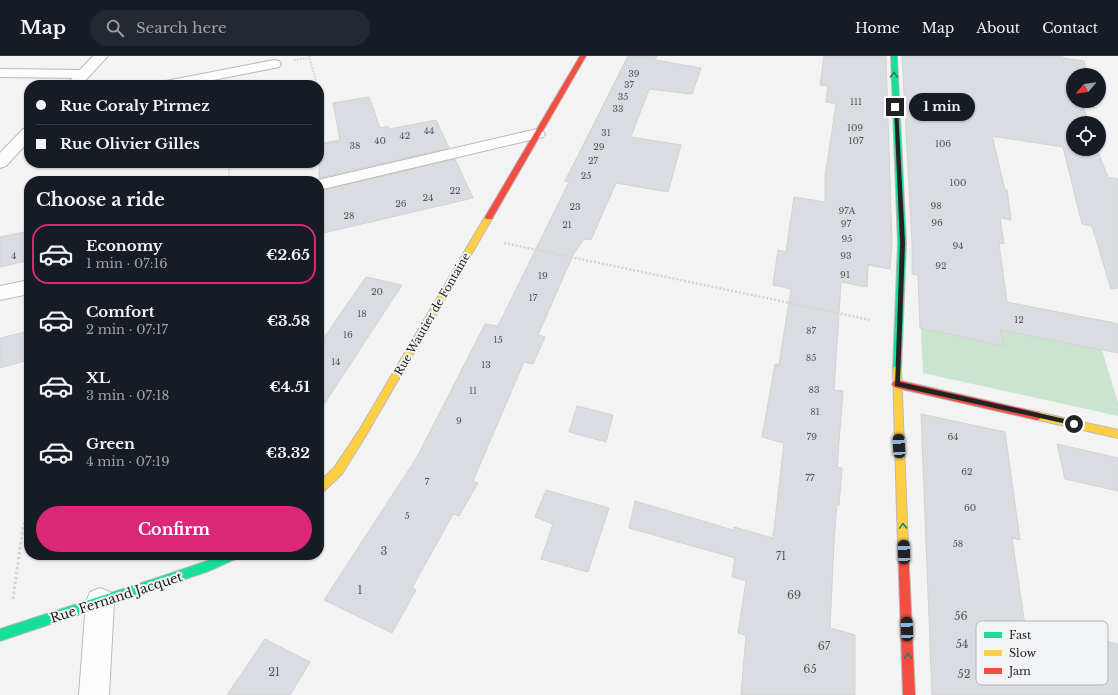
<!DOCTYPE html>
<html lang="en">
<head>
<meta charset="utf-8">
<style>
	body { margin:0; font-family:"Libre Baskerville",serif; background:#242831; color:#f1f3f6; height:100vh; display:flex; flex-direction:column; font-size:15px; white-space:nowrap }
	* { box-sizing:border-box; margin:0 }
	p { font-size:13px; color:#9ea1a6 }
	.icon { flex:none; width:22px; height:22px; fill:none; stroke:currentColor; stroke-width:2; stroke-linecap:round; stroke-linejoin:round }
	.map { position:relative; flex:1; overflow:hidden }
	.panel { position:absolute; left:24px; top:120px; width:300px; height:384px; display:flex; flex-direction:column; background:#171b24; border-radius:16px; box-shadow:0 1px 3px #0004 }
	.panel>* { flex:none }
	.hud { position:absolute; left:24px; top:24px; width:300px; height:88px; border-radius:16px; box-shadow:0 1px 3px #0004; display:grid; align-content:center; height:88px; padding:0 12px; background:#171b24 }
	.needle { width:26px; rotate:241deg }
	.tools { position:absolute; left:1066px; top:12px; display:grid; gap:8px }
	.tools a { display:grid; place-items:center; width:40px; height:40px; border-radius:50%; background:#171b24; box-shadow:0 1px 3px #0004; font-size:20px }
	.end { position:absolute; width:18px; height:18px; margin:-9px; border:5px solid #232324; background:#fff; box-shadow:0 0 0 2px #fff }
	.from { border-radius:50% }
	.bubble { position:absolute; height:28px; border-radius:14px; background:#171b24; box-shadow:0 1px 3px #0004; font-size:13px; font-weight:700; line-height:28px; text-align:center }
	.car { position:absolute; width:12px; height:24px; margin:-12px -6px; border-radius:5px; box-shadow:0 0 3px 1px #0007; background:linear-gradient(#222 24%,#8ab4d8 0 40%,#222 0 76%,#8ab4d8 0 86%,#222 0) }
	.hud b { display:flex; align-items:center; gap:14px; height:38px; font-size:15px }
	.hud b+b { border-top:1px solid #363941 }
	.hud i { width:10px; height:10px; background:#f1f3f6 }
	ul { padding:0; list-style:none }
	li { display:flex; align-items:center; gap:12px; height:60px; margin:0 8px 6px; padding:0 4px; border:2px solid transparent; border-radius:16px }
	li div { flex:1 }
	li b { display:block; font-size:15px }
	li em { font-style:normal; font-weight:700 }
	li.on { border-color:#db2777 }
	li>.icon { width:36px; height:36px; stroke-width:1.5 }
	h2 { padding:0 12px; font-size:18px; line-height:48px }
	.cta { display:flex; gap:8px; margin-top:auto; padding:8px 12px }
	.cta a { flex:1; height:46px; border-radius:24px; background:#db2777; color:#fff; font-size:16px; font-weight:700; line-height:46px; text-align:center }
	header { display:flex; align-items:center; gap:24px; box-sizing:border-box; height:56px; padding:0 20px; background:#171b24; border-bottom:1px solid #363941 }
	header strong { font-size:19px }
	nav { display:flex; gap:22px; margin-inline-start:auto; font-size:14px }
	.search { width:280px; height:36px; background:#242831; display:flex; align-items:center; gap:10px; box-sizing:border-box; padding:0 14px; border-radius:22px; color:#9ea1a6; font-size:15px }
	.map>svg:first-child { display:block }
	.green { fill:#cae4d0 }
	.building { fill:#d9dde2; stroke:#d2d2d2 }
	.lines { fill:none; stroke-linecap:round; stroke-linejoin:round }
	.lane-casing { stroke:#bababb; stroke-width:2 }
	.street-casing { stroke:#bababb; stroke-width:2 }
	.fast-casing { stroke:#bababb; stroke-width:2 }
	.slow-casing { stroke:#bababb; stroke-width:2 }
	.jam-casing { stroke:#bababb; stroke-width:2 }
	.path-far2 { stroke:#d3d3d3; stroke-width:2; stroke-dasharray:1.5 1.5; stroke-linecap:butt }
	.path-far1 { stroke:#d3d3d3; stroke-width:2.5; stroke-dasharray:2 2; stroke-linecap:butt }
	.path { stroke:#d3d3d3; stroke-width:3; stroke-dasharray:2.5 2.5; stroke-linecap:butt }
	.lane { fill:#fdfdfd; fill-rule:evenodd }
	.street { fill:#fdfdfd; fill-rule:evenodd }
	.fast { fill:#16e098; fill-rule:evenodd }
	.slow { fill:#ffcf43; fill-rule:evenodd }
	.jam { fill:#f24e42; fill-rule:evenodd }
	.oneway { stroke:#1c825e }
	.route { fill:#232324 }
	.labels { text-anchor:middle; stroke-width:4; stroke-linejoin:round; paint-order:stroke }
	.number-label { font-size:9px; fill:#545456 }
	.street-label { font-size:11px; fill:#232324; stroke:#f2f3f5 }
	.near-number-label { font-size:11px; fill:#545456 }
	.near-street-label { font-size:13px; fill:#232324; stroke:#f2f3f5 }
	.key { fill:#f2f3f5; stroke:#b4b5b6; stroke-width:1 }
	.key-label { font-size:11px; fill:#232324 }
</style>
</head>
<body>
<header>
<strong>Map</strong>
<div class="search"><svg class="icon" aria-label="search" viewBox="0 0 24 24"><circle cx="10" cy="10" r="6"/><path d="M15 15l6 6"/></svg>Search here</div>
<nav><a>Home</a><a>Map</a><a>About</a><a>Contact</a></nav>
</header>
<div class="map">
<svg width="1118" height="639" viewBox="0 0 1118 639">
	<rect width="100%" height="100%" fill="#f3f3f4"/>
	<!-- green -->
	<polygon class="green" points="919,230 1113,266 1118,283 1114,296 1102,294 1118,347 1118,360 923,317"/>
	<!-- building -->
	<g class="building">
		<polygon points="628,0 657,0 655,4 701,12 692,38 649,33 631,81 681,89 668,136 616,127 591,184 584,183 573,199 538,279 545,281 533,308 524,306 473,425 478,427 459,460 453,458 412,532 416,534 392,577 324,544 417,401 485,268 498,270 569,126 565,125"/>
		<polygon points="824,0 886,0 892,187 890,213 868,209 867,231 841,226 834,334 843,335 837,411 842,412 839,449 837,448 834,486 830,572 855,579 855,639 741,639 746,579 738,577 746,525 732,521 735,502 629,472 635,445 733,474 734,471 773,482 784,387 762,381 775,308 779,309 791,233 773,229 778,194 786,196 794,141 825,146 825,121 836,48 826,46 828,30 820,29"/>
		<polygon points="902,0 1062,0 1063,2 1084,5 1087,19 1073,19 1073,45 1093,45 1095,52 1083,50 1088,67 1073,67 1073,93 1097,93 1108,121 1118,123 1118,232 1111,233 1092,170 1082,168 1063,91 992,80 1005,134 1007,134 1011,164 1000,162 1004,188 999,187 1007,246 1118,268 1118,297 1000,274 1004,290 920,272 918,219 912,218 912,187"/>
		<polygon points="369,41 380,72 388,70 390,73 436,64 449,92 319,122 319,88 340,84 333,47"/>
		<polygon points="455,103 473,142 319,178 319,135"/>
		<polygon points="29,175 27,205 0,211 0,181"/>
		<polygon points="366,221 402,229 319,356 319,289"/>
		<polygon points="29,275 29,304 0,312 0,282"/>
		<polygon points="577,350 613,359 606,386 569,376"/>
		<polygon points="921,358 1005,376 1020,484 1012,482 1026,576 1088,594 1085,580 1118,588 1118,639 932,639"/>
		<polygon points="1057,388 1118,402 1118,435 1065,423"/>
		<polygon points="546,434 609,452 588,516 541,503 553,468 535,461"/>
		<polygon points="265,583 310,606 290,639 227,639"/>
	</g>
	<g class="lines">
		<defs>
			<polygon id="lane" points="0,13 83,14 89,18 83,22 0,21"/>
			<g id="street">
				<polygon points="93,0 108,0 81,29 66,29"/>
				<polygon points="274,4 279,5 281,8 279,11 188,29 159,29 161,26 166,25"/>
				<polygon points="29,71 29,85 6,110 0,112 0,97 23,73"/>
				<polygon points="537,73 543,75 545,78 543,81 319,134 319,125 314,125"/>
				<polygon points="29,224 29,238 0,244 0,230"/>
				<polygon points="100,532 110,536 114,546 109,639 79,639 86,546 90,536"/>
			</g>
			<g id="fast">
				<polygon points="891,0 897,0 906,187 901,314 900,317 894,317 893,314 898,187"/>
				<polygon points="220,499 236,499 235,503 209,515 0,585 0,573 163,520 207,505"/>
			</g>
			<g id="slow">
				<polygon points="486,159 492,159 493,161 366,379 342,418 323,436 319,438 319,426 334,412 360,373"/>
				<polygon points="897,310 900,311 901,314 908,490 907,494 903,495 899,494 898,490 893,314 894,311"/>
				<polygon points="1037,356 1118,374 1118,382 1034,363 1032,360 1034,357"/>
			</g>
			<g id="jam">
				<polygon points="580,0 586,0 493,161 492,163 486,163 485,161"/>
				<polygon points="897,324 1037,356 1040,357 1042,360 1040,363 1037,364 897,332 894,331 892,328 894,325"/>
				<polygon points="903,485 907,486 908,490 915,639 903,639 898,490 899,486"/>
			</g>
		</defs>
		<!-- lane casing -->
		<use href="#lane" class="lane-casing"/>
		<!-- street casing -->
		<use href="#street" class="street-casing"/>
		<!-- fast casing -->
		<use href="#fast" class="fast-casing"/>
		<!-- slow casing -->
		<use href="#slow" class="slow-casing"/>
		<!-- jam casing -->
		<use href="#jam" class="jam-casing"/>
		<!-- path-far2 -->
		<g class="path-far2">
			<polyline points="309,0 317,29"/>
			<polyline points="294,4 309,2"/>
			<polyline points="319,40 322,54 319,59"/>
			<polyline points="229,107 229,125"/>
		</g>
		<!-- path-far1 -->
		<polyline class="path-far1" points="504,187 871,264"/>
		<!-- path -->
		<polyline class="path" points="13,543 23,471 29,457"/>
		<!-- lane -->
		<use href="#lane" class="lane"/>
		<!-- street -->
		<use href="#street" class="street"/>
		<!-- fast -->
		<use href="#fast" class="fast"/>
		<!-- slow -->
		<use href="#slow" class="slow"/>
		<!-- jam -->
		<use href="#jam" class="jam"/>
	</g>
	<!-- one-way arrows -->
	<defs><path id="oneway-chevron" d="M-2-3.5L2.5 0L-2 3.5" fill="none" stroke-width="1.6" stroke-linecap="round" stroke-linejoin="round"/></defs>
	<g class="oneway">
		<use href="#oneway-chevron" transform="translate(894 19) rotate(-90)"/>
		<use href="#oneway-chevron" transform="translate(903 470) rotate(-92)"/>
		<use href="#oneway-chevron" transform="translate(908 600) rotate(-92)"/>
	</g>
	<!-- route -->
	<polygon class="route" points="894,50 898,51 905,187 900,326 1074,365 1077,368 1076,370 895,330 900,187"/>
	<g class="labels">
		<!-- number labels -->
		<g class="number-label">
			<text x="634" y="21">39</text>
			<text x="629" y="32">37</text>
			<text x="623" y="44">35</text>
			<text x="856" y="49">111</text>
			<text x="618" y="56">33</text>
			<text x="855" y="75">109</text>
			<text x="429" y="78">44</text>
			<text x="606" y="80">31</text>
			<text x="405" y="83">42</text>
			<text x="380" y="88">40</text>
			<text x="856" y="88">107</text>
			<text x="943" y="91">106</text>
			<text x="355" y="93">38</text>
			<text x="599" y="94">29</text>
			<text x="593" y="108">27</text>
			<text x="586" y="123">25</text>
			<text x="958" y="130">100</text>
			<text x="455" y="138">22</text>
			<text x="428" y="145">24</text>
			<text x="401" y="151">26</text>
			<text x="936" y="153">98</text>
			<text x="575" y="154">23</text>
			<text x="847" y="158">97A</text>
			<text x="349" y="163">28</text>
			<text x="937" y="170">96</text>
			<text x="846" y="171">97</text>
			<text x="567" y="172">21</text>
			<text x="847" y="186">95</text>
			<text x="958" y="193">94</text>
			<text x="14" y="203">4</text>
			<text x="846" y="203">93</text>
			<text x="941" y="213">92</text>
			<text x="845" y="222">91</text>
			<text x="543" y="223">19</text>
			<text x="377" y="239">20</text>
			<text x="533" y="245">17</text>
			<text x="362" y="261">18</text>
			<text x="1019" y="267">12</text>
			<text x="811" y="278">87</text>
			<text x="348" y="282">16</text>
			<text x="498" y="287">15</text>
			<text x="811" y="305">85</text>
			<text x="336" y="309">14</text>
			<text x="486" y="312">13</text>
			<text x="814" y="337">83</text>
			<text x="473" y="338">11</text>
			<text x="815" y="359">81</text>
			<text x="459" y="368">9</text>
			<text x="812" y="384">79</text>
			<text x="953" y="384">64</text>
			<text x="967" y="419">62</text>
			<text x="810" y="425">77</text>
			<text x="427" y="429">7</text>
			<text x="970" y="455">60</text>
			<text x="407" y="463">5</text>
			<text x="958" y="491">58</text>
		</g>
		<!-- street labels -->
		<g class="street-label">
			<text transform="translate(432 258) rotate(-60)" y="4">Rue Wautier de Fontaine</text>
		</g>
		<!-- near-number labels -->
		<g class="near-number-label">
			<text x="384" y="499">3</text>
			<text x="781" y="504">71</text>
			<text x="360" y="538">1</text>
			<text x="794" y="543">69</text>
			<text x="961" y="564">56</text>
			<text x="962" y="592">54</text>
			<text x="824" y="594">67</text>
			<text x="810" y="617">65</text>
			<text x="274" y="620">21</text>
			<text x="964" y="622">52</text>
		</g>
		<!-- near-street labels -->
		<g class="near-street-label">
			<text transform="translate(116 541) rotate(-18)" y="5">Rue Fernand Jacquet</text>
		</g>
	</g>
	<!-- legend -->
	<rect x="976" y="565" width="132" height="64" rx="6" class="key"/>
	<rect x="984" y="576" width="18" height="6" fill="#16e098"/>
	<rect x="984" y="594" width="18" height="6" fill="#ffcf43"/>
	<rect x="984" y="612" width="18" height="6" fill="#f24e42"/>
	<g class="key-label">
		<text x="1009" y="583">Fast</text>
		<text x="1009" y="601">Slow</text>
		<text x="1009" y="619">Jam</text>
	</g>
</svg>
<div class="tools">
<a><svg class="needle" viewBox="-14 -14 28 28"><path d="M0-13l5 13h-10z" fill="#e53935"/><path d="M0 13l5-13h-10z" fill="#9ea1a6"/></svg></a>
<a><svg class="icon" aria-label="locate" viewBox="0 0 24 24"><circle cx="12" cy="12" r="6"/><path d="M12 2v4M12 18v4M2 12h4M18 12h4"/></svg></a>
</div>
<i class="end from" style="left:1074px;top:368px"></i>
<i class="end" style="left:895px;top:51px"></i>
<div class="bubble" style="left:909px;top:37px;width:66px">1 min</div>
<i class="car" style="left:899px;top:390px;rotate:357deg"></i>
<i class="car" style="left:904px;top:496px;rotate:358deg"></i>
<i class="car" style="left:907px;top:573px;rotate:358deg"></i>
<div class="hud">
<b><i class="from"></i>Rue Coraly Pirmez</b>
<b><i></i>Rue Olivier Gilles</b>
</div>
<section class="panel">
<h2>Choose a ride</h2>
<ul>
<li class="on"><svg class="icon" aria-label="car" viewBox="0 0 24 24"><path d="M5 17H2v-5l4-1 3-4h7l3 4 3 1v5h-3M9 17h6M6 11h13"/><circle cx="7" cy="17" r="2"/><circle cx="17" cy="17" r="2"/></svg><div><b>Economy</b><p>1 min · 07:16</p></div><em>€2.65</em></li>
<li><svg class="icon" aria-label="car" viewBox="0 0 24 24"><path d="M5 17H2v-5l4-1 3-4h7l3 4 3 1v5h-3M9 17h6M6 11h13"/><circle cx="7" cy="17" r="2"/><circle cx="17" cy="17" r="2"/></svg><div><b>Comfort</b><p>2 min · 07:17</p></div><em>€3.58</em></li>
<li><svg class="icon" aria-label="car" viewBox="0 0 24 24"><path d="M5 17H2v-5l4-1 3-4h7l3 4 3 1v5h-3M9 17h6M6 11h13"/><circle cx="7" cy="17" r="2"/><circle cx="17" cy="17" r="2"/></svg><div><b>XL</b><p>3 min · 07:18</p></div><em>€4.51</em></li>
<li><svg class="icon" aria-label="car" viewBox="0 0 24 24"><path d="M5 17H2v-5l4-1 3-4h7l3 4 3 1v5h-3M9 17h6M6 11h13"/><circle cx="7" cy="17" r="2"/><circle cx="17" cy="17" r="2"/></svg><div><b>Green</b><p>4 min · 07:19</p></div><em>€3.32</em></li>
</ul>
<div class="cta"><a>Confirm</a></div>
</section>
</div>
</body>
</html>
